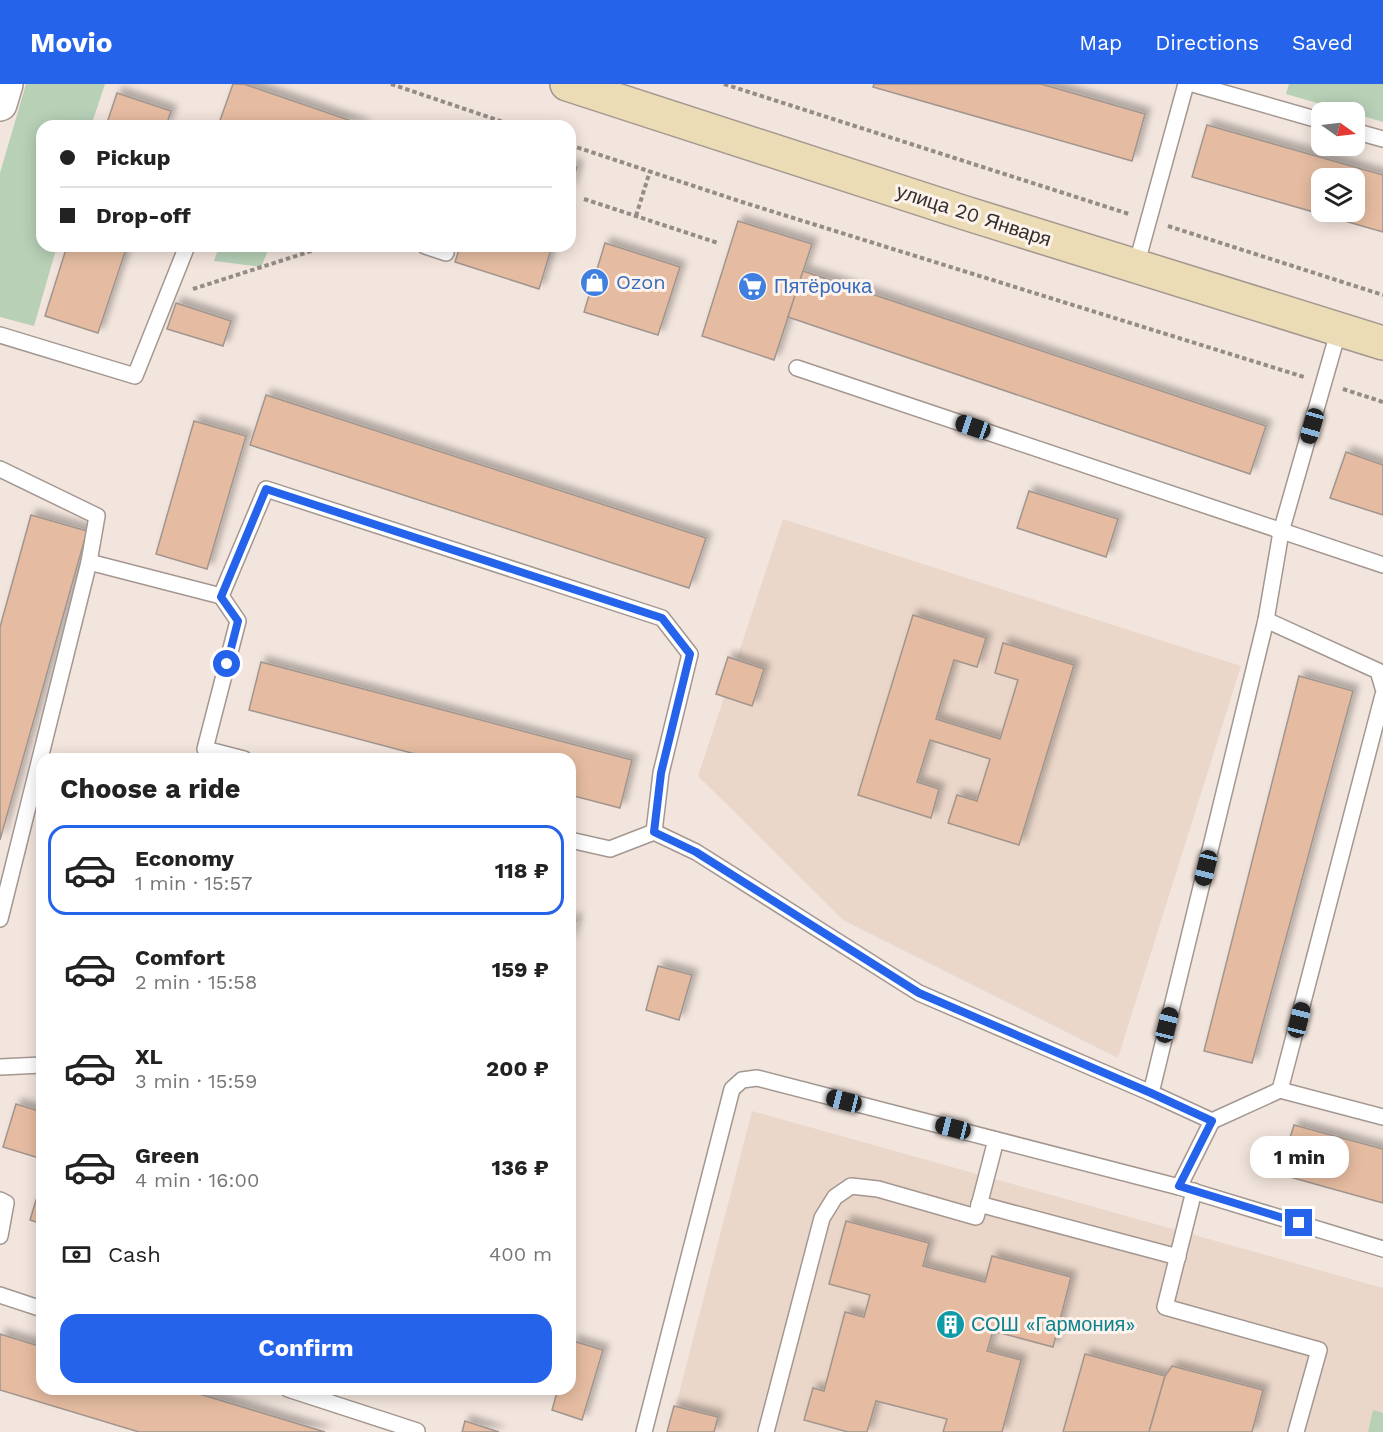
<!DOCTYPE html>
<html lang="en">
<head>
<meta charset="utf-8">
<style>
	body { margin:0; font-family:"Work Sans",sans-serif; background:#f6f6f6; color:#222; height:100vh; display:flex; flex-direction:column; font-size:22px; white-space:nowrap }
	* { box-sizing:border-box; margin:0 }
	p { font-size:20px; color:#767676 }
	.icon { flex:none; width:33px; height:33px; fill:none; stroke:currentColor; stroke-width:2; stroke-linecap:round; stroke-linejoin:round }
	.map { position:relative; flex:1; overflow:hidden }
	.sheet { position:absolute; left:36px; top:669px; width:540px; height:642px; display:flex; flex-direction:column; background:#fff; border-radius:18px; box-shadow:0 3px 15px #0003 }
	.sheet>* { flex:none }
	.hud { position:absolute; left:36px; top:36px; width:540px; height:132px; border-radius:18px; box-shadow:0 3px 15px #0003; display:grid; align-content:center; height:132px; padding:0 24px; background:#fff }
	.needle { width:39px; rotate:104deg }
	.fabs { position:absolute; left:1311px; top:18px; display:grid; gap:12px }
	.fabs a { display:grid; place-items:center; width:54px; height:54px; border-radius:12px; background:#fff; box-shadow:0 3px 15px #0003; font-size:30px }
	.end { position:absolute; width:27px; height:27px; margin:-14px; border:8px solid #2563eb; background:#fff; box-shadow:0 0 0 3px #fff }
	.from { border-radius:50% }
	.bubble { position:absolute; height:42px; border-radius:18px; background:#fff; box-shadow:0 3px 15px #0003; font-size:20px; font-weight:700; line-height:42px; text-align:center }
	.car { position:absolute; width:18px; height:36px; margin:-18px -9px; border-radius:8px; box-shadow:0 0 4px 2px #0007; background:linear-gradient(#222 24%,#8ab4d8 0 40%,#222 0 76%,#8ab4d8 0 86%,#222 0) }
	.hud b { display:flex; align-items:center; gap:21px; height:57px; font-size:22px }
	.hud b+b { border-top:2px solid #e0e0e0 }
	.hud i { width:15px; height:15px; background:#222 }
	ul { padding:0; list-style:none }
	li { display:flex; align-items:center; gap:18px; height:90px; margin:0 12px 9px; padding:0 12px; border:3px solid transparent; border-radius:18px }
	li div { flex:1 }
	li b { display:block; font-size:22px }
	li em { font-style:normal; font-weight:700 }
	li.selected { border-color:#2563eb }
	li>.icon { width:54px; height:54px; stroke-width:1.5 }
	h2 { padding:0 24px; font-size:27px; line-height:72px }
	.pay { display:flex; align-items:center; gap:15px; height:66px; padding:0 24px; font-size:22px }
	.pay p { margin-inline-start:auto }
	.button { display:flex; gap:12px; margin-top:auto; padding:12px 24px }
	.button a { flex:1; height:69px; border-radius:18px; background:#2563eb; color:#fff; font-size:24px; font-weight:700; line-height:69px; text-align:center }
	header { display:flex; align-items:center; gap:36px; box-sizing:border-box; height:84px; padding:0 30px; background:#2563eb; color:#fff }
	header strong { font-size:28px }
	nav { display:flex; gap:33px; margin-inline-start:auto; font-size:21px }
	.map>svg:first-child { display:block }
	.built { fill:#ebd7ca }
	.green { fill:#b7d0b6 }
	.building { fill:#e5bca1; stroke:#a1958e; stroke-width:1.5; fill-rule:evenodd; filter:url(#shadow) }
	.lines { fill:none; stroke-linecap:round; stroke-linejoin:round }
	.service-casing { stroke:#a39790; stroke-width:18 }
	.tertiary-casing { stroke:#a39790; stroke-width:36 }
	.secondary-casing { stroke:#a39790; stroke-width:36 }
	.path { stroke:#958c86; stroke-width:4; stroke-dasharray:4.5 3; stroke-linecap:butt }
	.service { stroke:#fff; stroke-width:15 }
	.tertiary { stroke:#fff; stroke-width:33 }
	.secondary { stroke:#ebdcb6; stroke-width:33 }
	.route { stroke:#2563eb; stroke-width:8 }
	.labels { text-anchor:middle; stroke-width:6; stroke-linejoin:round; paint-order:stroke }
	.street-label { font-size:20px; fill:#332f2c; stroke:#fdf3ec }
	.shop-label { font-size:20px; fill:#366cbe; stroke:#fdf3ec; text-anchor:start }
	.culture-label { font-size:20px; fill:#0d838f; stroke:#fdf3ec; text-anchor:start }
</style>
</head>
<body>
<header>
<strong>Movio</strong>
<nav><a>Map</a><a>Directions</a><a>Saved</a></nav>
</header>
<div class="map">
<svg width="1383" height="1348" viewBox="0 0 1383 1348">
	<defs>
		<filter id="shadow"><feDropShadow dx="5.5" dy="-5.5" stdDeviation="3" flood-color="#0004"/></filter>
	</defs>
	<rect width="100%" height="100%" fill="#f2e5dd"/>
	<!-- built -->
	<g class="built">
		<polygon points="783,435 1241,582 1118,974 843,836 698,692"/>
		<polygon points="752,1027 1383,1204 1383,1348 669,1348"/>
	</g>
	<!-- green -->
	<g class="green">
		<polygon points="26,0 105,0 91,42 42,42 42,162 57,162 34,242 0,233 0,89"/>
		<polygon points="1289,0 1383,0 1383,38 1286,10"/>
		<polygon points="219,162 270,162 261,183 214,177"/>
		<polygon points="1373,1326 1383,1329 1383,1348 1368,1348"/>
	</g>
	<!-- building -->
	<g class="building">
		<polygon points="233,0 244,0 366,42 218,42"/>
		<polygon points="874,0 1041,0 1145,30 1132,77 873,3"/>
		<polygon points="117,9 171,27 166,42 106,42"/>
		<path d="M 1207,41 L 1383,91 L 1383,148 L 1192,93 ZM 1322,94 L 1354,94 L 1354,128 L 1322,128 Z"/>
		<polygon points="570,81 577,83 570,107"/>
		<polygon points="738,137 812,160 774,276 702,252"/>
		<polygon points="605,159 680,183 658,251 584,228"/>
		<polygon points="67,162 127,162 98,249 45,232"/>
		<polygon points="460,162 552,162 539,205 455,178"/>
		<polygon points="803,187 1266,342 1250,390 788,233"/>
		<polygon points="176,219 231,237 223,262 167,245"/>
		<polygon points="266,311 706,454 689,504 250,361"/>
		<polygon points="194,337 246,352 207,485 156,470"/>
		<polygon points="1346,368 1383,381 1383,431 1330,414"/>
		<polygon points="1029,407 1118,435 1106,473 1017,444"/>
		<polygon points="31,431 87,447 0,756 0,543"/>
		<polygon points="913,531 986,554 977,583 954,576 936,635 1000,655 1018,596 995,589 1003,559 1074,581 1019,761 948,739 957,711 977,717 990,675 930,656 917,698 939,705 931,734 858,711"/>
		<polygon points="728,573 764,585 752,622 716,610"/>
		<polygon points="261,578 632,676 620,724 570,711 570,675 434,675 249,626"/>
		<polygon points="1299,592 1353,607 1252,979 1204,967"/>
		<polygon points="570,835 576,836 570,859"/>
		<polygon points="658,882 692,891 679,936 646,926"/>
		<polygon points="16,1020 42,1028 42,1075 3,1063"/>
		<polygon points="1294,1041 1383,1065 1383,1119 1279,1090"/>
		<polygon points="36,1116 42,1118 42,1140 30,1136"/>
		<polygon points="846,1137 929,1159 923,1182 985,1198 992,1172 1071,1193 1053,1263 993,1247 987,1267 1021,1276 1002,1348 943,1348 947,1335 876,1317 867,1348 848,1348 804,1336 813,1304 824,1307 845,1228 864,1233 870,1211 829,1200"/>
		<polygon points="0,1250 42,1263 42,1305 183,1305 325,1348 139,1348 0,1306"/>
		<polygon points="573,1257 603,1266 582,1336 552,1326 558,1305 570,1305 570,1267"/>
		<polygon points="1085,1270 1165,1292 1149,1348 1063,1348"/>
		<polygon points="1172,1282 1263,1306 1252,1348 1149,1348 1165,1292"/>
		<polygon points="674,1322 718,1333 714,1348 667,1348"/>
		<polygon points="465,1337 499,1348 462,1348"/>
	</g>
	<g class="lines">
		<defs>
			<g id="service">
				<polyline points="1193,0 1322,37"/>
				<polyline points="1354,47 1383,55"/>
				<polyline points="425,162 446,169"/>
				<polyline points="1136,182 1186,0"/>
				<polyline points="0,251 135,292 187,162"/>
				<polyline points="797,284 1383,481"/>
				<polyline points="0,385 97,432 89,478 0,835"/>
				<polyline points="89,478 221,512"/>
				<polyline points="1266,536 1378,587 1383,604"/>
				<polyline points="1383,611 1280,1006 1383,1033"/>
				<polyline points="244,675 205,665 238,537 221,512 266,405 662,534 690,570 661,689 654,748 696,768 919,909 1151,1009 1266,536 1281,448 1339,245"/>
				<polyline points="570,756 610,765 654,748"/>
				<polyline points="0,983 42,981"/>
				<polyline points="1151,1009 1212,1037"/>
				<polyline points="1179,1103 1212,1037 1280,1006"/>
				<polyline points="1194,1107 1165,1223 1319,1266 1296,1348"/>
				<polyline points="0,1116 6,1119 0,1152"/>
				<polyline points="979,1120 1178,1173"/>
				<polyline points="0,1211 42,1225"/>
				<polyline points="288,1305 417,1347"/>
				<polyline points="644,1348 732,1005 742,996 757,994 1179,1103 1383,1165"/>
				<polyline points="766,1348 822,1134 835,1113 851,1102 878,1105 976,1133 996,1056"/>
			</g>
			<polyline id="tertiary" points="0,20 6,0"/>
			<polyline id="secondary" points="567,0 962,128 1383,259"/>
		</defs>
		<!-- service casing -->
		<use href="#service" class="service-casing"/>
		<!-- tertiary casing -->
		<use href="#tertiary" class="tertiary-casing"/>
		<!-- secondary casing -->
		<use href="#secondary" class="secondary-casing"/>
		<!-- path -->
		<g class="path">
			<polyline points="391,0 515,42"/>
			<polyline points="724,0 1129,130"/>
			<polyline points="570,61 742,118 1304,293"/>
			<polyline points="584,115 718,159"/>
			<polyline points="636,132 650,87"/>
			<polyline points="1168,142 1383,211"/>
			<polyline points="193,205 327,162"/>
			<polyline points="1343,305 1383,318"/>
		</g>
		<!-- service -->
		<use href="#service" class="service"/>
		<!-- tertiary -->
		<use href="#tertiary" class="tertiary"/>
		<!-- secondary -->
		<use href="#secondary" class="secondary"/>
	</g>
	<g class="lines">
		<!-- route -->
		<polyline class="route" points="227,580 238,537 221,513 266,405 662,534 690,570 661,689 654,748 696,768 919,909 1151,1009 1212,1037 1179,1102 1299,1139"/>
	</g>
	<!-- icons -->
	<defs>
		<symbol id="shop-disc" viewBox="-11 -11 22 22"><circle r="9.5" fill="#3f7fe0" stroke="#fdf3ec"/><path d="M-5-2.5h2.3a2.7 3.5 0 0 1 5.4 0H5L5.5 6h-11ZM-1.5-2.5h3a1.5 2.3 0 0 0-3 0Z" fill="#fff"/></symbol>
		<symbol id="supermarket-disc" viewBox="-11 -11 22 22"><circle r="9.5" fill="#3f7fe0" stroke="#fdf3ec"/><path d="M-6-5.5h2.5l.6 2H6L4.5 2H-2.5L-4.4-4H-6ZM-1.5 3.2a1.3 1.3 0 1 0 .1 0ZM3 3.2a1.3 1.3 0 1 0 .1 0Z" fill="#fff"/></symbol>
		<symbol id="building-disc" viewBox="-11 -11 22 22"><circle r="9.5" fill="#0f9aa8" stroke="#fdf3ec"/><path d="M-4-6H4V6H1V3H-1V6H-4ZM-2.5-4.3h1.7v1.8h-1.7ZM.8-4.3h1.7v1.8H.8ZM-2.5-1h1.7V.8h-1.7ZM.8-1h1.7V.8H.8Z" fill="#fff"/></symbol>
	</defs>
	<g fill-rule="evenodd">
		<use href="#shop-disc" x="578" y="182" width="33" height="33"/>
		<use href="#supermarket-disc" x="736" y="186" width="33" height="33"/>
		<use href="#building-disc" x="934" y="1224" width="33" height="33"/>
	</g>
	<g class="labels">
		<!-- street labels -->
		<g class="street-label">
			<text transform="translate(974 131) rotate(18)" y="7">улица 20 Января</text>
		</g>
		<!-- shop labels -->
		<g class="shop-label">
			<text x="616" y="205">Ozon</text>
			<text x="774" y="209">Пятёрочка</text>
		</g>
		<!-- culture labels -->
		<g class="culture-label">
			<text x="971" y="1247">СОШ «Гармония»</text>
		</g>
	</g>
</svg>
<div class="fabs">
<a><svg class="needle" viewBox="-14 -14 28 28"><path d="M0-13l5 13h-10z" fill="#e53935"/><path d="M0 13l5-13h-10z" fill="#767676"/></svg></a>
<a><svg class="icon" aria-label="layers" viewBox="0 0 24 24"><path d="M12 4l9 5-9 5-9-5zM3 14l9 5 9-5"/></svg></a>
</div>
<i class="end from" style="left:227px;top:580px"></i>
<i class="end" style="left:1299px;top:1139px"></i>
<div class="bubble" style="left:1250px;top:1052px;width:99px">1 min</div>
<i class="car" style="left:1312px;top:342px;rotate:196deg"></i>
<i class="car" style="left:973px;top:343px;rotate:289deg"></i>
<i class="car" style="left:1206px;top:784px;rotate:194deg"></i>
<i class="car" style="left:1299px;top:936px;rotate:14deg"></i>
<i class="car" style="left:1167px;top:941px;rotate:14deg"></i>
<i class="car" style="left:844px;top:1017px;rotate:284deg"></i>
<i class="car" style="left:953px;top:1044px;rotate:284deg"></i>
<div class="hud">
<b><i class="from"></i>Pickup</b>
<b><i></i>Drop-off</b>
</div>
<section class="sheet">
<h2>Choose a ride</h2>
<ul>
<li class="selected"><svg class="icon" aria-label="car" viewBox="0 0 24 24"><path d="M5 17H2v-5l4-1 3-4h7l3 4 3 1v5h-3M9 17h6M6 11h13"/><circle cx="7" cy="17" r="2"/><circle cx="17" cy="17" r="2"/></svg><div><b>Economy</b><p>1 min · 15:57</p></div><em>118 ₽</em></li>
<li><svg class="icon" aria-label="car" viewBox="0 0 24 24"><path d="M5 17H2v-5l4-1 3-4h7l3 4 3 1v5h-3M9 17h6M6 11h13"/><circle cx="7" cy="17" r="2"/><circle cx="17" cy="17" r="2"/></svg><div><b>Comfort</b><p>2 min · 15:58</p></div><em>159 ₽</em></li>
<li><svg class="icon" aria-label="car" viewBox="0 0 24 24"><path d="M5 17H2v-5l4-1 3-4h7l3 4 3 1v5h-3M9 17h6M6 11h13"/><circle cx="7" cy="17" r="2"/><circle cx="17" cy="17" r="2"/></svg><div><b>XL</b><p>3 min · 15:59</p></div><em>200 ₽</em></li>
<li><svg class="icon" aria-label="car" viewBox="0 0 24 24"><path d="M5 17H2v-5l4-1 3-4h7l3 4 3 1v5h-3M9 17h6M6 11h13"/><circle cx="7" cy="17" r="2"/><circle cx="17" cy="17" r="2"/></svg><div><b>Green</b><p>4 min · 16:00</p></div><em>136 ₽</em></li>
</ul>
<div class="pay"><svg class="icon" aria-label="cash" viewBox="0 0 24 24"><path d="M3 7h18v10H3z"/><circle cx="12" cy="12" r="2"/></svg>Cash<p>400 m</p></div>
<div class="button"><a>Confirm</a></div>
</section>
</div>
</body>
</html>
